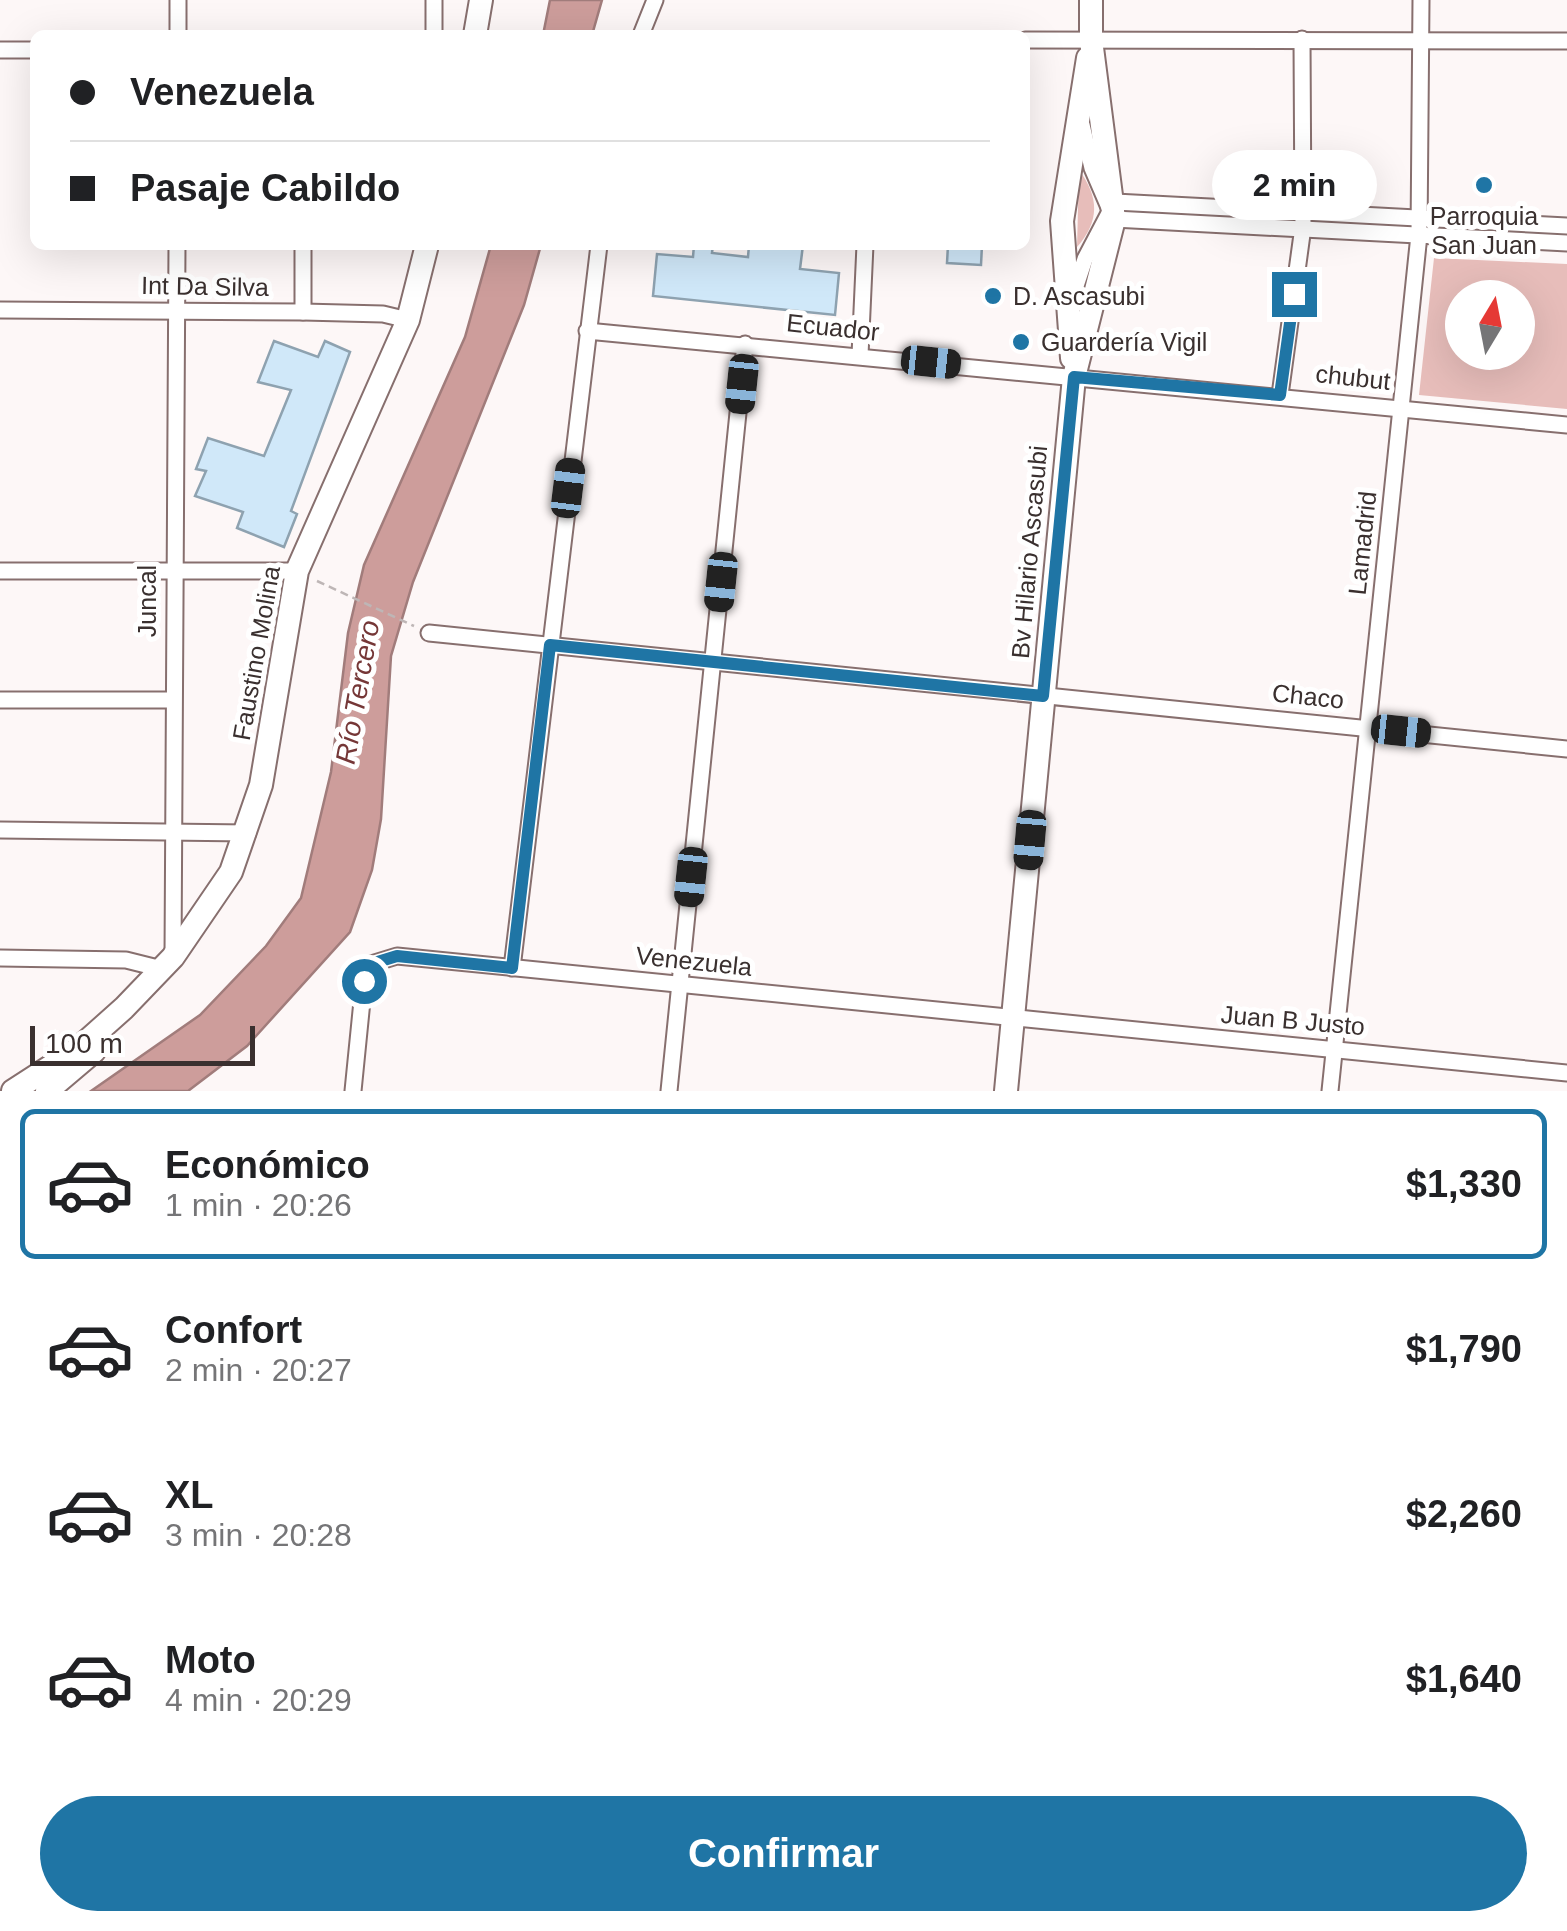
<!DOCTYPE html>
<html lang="es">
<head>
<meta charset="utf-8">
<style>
	body { margin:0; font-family:Helvetica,sans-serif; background:#f6f6f6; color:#202124; height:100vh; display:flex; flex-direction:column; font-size:38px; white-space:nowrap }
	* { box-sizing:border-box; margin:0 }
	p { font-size:32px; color:#757577 }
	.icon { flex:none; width:55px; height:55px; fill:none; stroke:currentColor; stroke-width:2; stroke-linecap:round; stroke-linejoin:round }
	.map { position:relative; height:1091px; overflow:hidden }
	.side { display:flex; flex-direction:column; background:#fff; flex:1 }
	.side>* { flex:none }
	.top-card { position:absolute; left:30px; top:30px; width:1000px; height:220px; border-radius:15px; box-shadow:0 10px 40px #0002; display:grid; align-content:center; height:220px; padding:0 40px; background:#fff }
	.needle { width:65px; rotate:10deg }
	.tools { position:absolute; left:1445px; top:280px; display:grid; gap:20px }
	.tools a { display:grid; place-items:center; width:90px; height:90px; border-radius:50%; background:#fff; box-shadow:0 10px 40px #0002; font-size:50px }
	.scale { position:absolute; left:30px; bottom:25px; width:225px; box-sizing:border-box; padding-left:10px; border:5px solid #3a302f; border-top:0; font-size:28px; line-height:35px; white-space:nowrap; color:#3a302f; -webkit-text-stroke:8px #fff; paint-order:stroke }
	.end { position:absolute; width:45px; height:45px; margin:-22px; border:12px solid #1f75a5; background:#fff; box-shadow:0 0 0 5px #fff }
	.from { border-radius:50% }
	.bubble { position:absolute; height:70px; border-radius:35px; background:#fff; box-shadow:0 10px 40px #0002; font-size:32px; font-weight:700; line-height:70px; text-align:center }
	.car { position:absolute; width:30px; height:60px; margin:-30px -15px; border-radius:12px; box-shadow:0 0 8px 2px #0007; background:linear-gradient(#222 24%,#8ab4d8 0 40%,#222 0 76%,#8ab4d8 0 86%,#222 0) }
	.top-card b { display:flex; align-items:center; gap:35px; height:95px; font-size:38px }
	.top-card b+b { border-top:2px solid #e0e0e0 }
	.top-card i { width:25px; height:25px; background:#202124 }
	ul { padding:18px 0 0; list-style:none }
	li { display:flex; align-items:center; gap:30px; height:150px; margin:0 20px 15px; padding:0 20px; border:5px solid transparent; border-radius:15px }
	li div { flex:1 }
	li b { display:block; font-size:38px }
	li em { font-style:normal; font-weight:700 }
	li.active { border-color:#1f75a5 }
	li>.icon { width:90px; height:90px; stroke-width:1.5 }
	.button { display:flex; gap:20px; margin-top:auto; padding:20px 40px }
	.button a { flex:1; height:115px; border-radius:60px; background:#1f75a5; color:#fff; font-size:40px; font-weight:700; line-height:115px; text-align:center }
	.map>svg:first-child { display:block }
	.green { fill:#e7bdba; fill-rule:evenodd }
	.water { fill:#cd9d9b; stroke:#a17c7b; stroke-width:2.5 }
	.building { fill:#d0e8f9; stroke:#8ea2b0; stroke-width:2.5 }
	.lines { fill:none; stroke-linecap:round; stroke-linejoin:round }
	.street-casing { stroke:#876f6e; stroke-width:19 }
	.secondary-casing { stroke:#876f6e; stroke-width:26 }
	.path { stroke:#beb6b6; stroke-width:2.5; stroke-dasharray:8 5; stroke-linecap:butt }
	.street { stroke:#fff; stroke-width:15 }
	.secondary { stroke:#fff; stroke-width:22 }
	.route { stroke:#1f75a5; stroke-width:12 }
	.poi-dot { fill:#1f75a5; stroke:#fff; stroke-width:4 }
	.labels { text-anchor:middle; stroke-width:10; stroke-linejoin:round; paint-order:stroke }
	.poi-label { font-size:25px; fill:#3a302f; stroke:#fff; text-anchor:start }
	.street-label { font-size:25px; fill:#3a302f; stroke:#fff }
	.water-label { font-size:28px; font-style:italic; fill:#753737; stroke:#fff }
</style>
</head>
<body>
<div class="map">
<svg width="1567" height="1091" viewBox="0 0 1567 1091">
	<rect width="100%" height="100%" fill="#fdf7f7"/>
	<!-- green -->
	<g class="green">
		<path d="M 1079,170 C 1099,197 1100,221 1077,247 Z"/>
		<path d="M 1434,258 L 1567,264 L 1567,409 L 1419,395 ZM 1462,298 L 1518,298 L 1518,352 L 1462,352 Z"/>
	</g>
	<!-- water -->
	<g class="water">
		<polygon points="550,0 602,0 592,35 543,35"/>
		<polygon points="491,245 541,245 524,305 413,582 391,656 381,819 372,870 350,932 247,1046 188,1091 91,1091 200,1015 266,946 301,898 331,772 348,633 364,565 465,337"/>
	</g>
	<!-- building -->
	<g class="building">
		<polygon points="694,245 713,245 712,253 748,257 749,245 803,245 800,269 839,273 835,315 653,296 657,254 693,257"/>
		<polygon points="948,245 982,245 981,265 947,263"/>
		<polygon points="274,341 318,357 325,341 350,352 291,511 297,514 284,547 237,528 243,512 195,496 206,471 196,469 208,438 264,456 291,390 258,382"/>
	</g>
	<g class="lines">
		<defs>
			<g id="street">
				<polyline points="178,0 178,35"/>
				<polyline points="434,0 434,35"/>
				<polyline points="641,35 655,0"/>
				<polyline points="1025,40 1567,41"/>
				<polyline points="0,50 35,50"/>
				<polyline points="1082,125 1092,168 1114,219 1567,243"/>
				<polyline points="1071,301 1085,259 1115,202 1567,226"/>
				<polyline points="0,310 303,312 383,314 408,320"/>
				<polyline points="303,312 303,245"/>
				<polyline points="587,331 1567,425"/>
				<polyline points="860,355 865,245"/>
				<polyline points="1280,395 1303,227 1302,39"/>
				<polyline points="0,571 297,571"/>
				<polyline points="429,633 1567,749"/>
				<polyline points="0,700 173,700"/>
				<polyline points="0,830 248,833"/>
				<polyline points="173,956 177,245"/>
				<polyline points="0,958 126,960 162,969"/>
				<polyline points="512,968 599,245"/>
				<polyline points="353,1091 364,981 371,964 397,956 1567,1073"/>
				<polyline points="669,1091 745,344"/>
				<polyline points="1330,1091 1419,235 1421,0"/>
			</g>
			<g id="secondary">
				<polyline points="475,35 481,0"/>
				<polyline points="1072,358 1062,221 1088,58"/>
				<polyline points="13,1091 78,1049 124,1008 173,957 231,872 261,785 297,571 408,320 427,245"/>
				<polyline points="47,1091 94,1051"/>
				<polyline points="1006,1091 1074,377 1114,219 1091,40 1091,0"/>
			</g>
		</defs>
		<!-- street casing -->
		<use href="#street" class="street-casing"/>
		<!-- secondary casing -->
		<use href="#secondary" class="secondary-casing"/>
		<!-- path -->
		<polyline class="path" points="317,581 414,626"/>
		<!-- street -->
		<use href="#street" class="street"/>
		<!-- secondary -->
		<use href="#secondary" class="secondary"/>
	</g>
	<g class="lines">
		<!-- route -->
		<polyline class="route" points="364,981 371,964 397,956 512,968 550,645 1043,696 1074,377 1280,395 1294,294"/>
	</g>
	<!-- markers -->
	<g class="poi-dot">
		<circle cx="1484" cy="185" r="10"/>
		<circle cx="993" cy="296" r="10"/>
		<circle cx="1021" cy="342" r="10"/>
	</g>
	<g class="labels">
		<!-- poi labels -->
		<g class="poi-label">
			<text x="1484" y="225" text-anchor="middle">Parroquia<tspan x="1484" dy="29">San Juan</tspan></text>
			<text x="1013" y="305">D. Ascasubi</text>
			<text x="1041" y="351">Guardería Vigil</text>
		</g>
		<!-- street labels -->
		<g class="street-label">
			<text transform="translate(205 286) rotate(1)" y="9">Int Da Silva</text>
			<text transform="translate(833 327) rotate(6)" y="9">Ecuador</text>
			<text transform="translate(1353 377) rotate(6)" y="9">chubut</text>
			<text transform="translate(1362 543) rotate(-84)" y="9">Lamadrid</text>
			<text transform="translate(1029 552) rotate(-85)" y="9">Bv Hilario Ascasubi</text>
			<text transform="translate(147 601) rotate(-90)" y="9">Juncal</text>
			<text transform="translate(256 653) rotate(-80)" y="9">Faustino Molina</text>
			<text transform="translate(1308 696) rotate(6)" y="9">Chaco</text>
			<text transform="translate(694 961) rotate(6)" y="9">Venezuela</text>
			<text transform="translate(1293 1020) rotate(5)" y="9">Juan B Justo</text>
		</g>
		<!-- water labels -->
		<g class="water-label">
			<text transform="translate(357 692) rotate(-80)" y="10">Río Tercero</text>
		</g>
	</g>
</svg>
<div class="tools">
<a><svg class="needle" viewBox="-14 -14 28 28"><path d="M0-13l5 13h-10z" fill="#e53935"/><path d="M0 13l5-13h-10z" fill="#757577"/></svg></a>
</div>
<div class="scale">100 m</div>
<i class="end from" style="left:364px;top:981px"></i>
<i class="end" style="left:1294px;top:294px"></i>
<div class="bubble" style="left:1212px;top:150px;width:165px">2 min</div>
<i class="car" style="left:931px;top:362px;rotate:96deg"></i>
<i class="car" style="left:742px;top:384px;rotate:186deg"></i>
<i class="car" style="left:568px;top:488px;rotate:7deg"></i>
<i class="car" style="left:721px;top:582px;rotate:186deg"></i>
<i class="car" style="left:1401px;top:731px;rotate:96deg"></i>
<i class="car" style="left:1030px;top:840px;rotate:185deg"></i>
<i class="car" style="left:691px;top:877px;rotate:186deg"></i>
<div class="top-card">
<b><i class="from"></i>Venezuela</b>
<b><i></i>Pasaje Cabildo</b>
</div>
</div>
<section class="side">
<ul>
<li class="active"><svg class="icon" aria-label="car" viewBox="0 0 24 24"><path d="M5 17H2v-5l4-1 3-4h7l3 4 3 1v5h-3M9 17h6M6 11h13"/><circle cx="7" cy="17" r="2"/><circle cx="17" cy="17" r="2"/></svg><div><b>Económico</b><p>1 min · 20:26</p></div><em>$1,330</em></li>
<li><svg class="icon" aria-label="car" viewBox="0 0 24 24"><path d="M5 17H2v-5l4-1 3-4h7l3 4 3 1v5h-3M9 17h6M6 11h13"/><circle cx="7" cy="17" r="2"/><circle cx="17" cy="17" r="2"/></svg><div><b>Confort</b><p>2 min · 20:27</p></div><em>$1,790</em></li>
<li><svg class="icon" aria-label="car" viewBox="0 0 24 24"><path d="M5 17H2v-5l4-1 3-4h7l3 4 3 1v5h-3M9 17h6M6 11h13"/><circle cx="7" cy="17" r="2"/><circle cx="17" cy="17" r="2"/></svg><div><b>XL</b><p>3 min · 20:28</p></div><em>$2,260</em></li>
<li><svg class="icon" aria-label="car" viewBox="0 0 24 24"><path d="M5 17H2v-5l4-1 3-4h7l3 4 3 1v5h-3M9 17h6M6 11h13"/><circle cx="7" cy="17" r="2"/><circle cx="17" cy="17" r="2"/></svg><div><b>Moto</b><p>4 min · 20:29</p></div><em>$1,640</em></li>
</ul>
<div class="button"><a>Confirmar</a></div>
</section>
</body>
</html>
